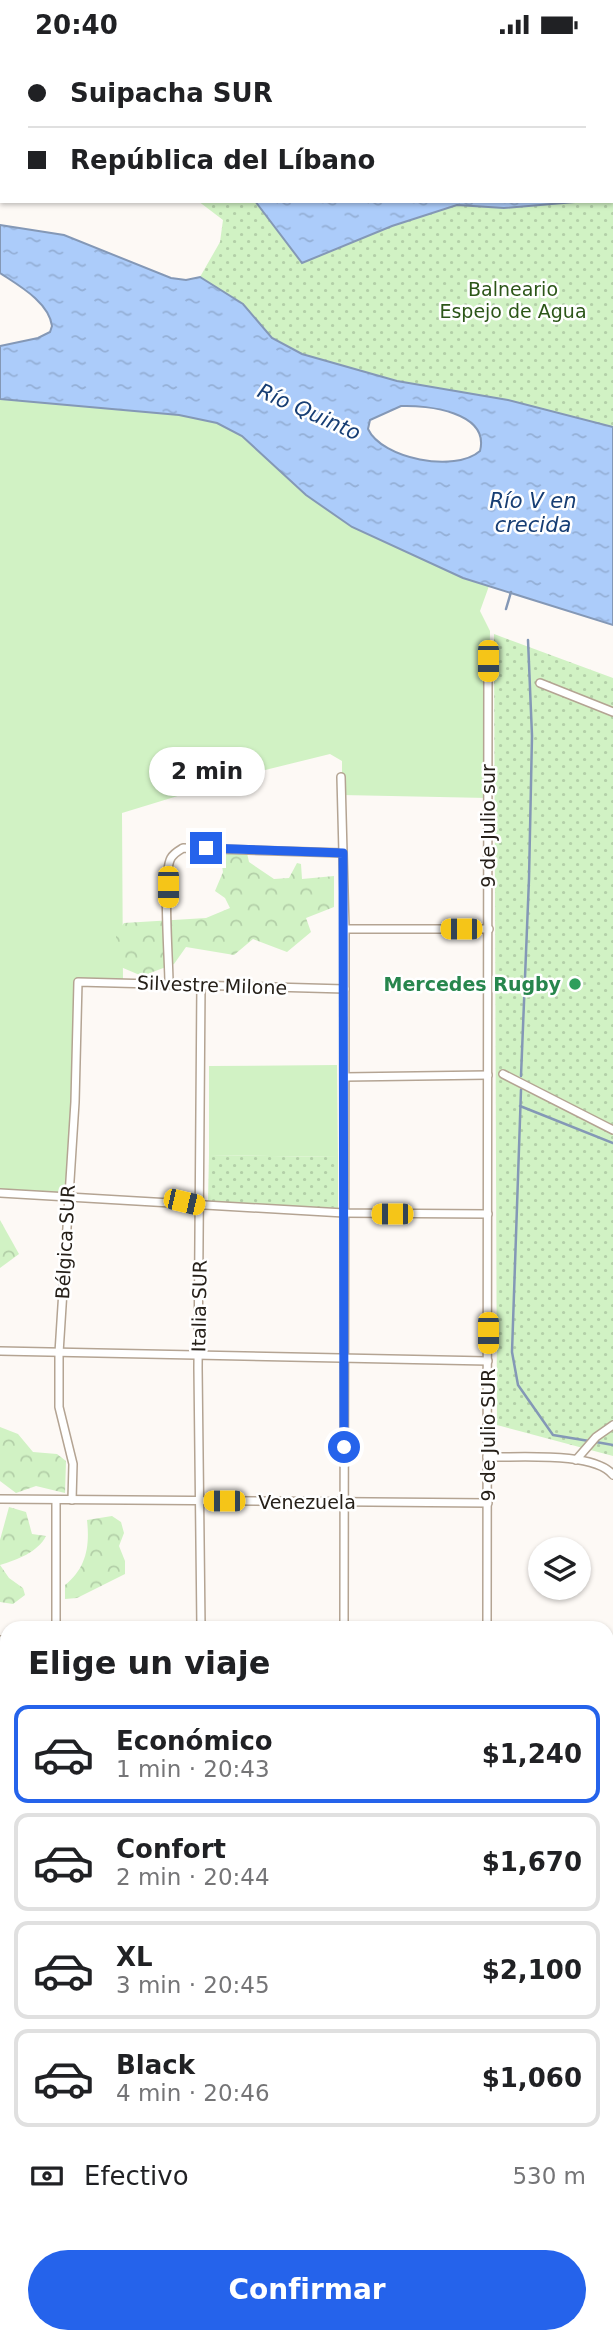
<!DOCTYPE html>
<html lang="es">
<head>
<meta charset="utf-8">
<style>
	body { margin:0; font-family:"DejaVu Sans",sans-serif; background:#f6f6f6; color:#202124; height:100vh; display:flex; flex-direction:column; font-size:26px; white-space:nowrap }
	* { box-sizing:border-box; margin:0 }
	p { font-size:23px; color:#757577 }
	.icon { flex:none; width:38px; height:38px; fill:none; stroke:currentColor; stroke-width:2; stroke-linecap:round; stroke-linejoin:round }
	.map { position:relative; flex:1; overflow:hidden }
	.sheet { position:absolute; left:0px; top:1572px; width:614px; height:723px; display:flex; flex-direction:column; background:#fff; border-radius:21px 21px 0 0; box-shadow:0 2px 5px #0004 }
	.sheet>* { flex:none }
	.banner { position:absolute; left:0px; top:0px; width:614px; height:154px; box-shadow:0 2px 5px #0004; display:grid; align-content:center; height:154px; padding:0 28px; background:#fff }
	.controls { position:absolute; left:528px; top:1488px; display:grid; gap:14px }
	.controls a { display:grid; place-items:center; width:63px; height:63px; border-radius:50%; background:#fff; box-shadow:0 2px 5px #0004; font-size:35px }
	.end { position:absolute; width:32px; height:32px; margin:-16px; border:9px solid #2563eb; background:#fff; box-shadow:0 0 0 4px #fff }
	.from { border-radius:50% }
	.bubble { position:absolute; height:49px; border-radius:24px; background:#fff; box-shadow:0 2px 5px #0004; font-size:23px; font-weight:700; line-height:49px; text-align:center }
	.car { position:absolute; width:21px; height:42px; margin:-21px -10px; border-radius:9px; box-shadow:0 0 5px 2px #0007; background:linear-gradient(#f5c518 24%,#345 0 40%,#f5c518 0 76%,#345 0 86%,#f5c518 0) }
	.banner b { display:flex; align-items:center; gap:24px; height:66px; font-size:26px }
	.banner b+b { border-top:2px solid #e0e0e0 }
	.banner i { width:18px; height:18px; background:#202124 }
	ul { padding:0; list-style:none }
	li { display:flex; align-items:center; gap:21px; height:98px; margin:0 14px 10px; padding:0 14px; border:4px solid #e0e0e0; border-radius:14px }
	li div { flex:1 }
	li b { display:block; font-size:26px }
	li em { font-style:normal; font-weight:700 }
	li.selected { border-color:#2563eb }
	li>.icon { width:63px; height:63px; stroke-width:1.5 }
	h2 { padding:0 28px; font-size:32px; line-height:84px }
	.pay { display:flex; align-items:center; gap:18px; height:77px; padding:0 28px; font-size:26px }
	.pay p { margin-inline-start:auto }
	.primary-button { display:flex; gap:14px; margin-top:auto; padding:14px 28px }
	.primary-button a { flex:1; height:80px; border-radius:42px; background:#2563eb; color:#fff; font-size:28px; font-weight:700; line-height:80px; text-align:center }
	.status { display:flex; justify-content:space-between; align-items:center; height:49px; padding:0 35px; background:#fff; direction:ltr }
	.status svg { height:19px; fill:currentColor }
	.map>svg:first-child { display:block }
	.grass { fill:#d1f2c4 }
	.forest { fill:url(#forest-crowns) }
	.park { fill:url(#park-dots) }
	.water { fill:url(#water-ripples); stroke:#8498b6; stroke-width:2; fill-rule:evenodd }
	.lines { fill:none; stroke-linecap:round; stroke-linejoin:round }
	.stream { stroke:#8498b6; stroke-width:2.5 }
	.street-casing { stroke:#b4a493; stroke-width:10 }
	.secondary-casing { stroke:#b4a493; stroke-width:13 }
	.street { stroke:#fff; stroke-width:7 }
	.secondary { stroke:#fff; stroke-width:10 }
	.route { stroke:#2563eb; stroke-width:9 }
	.leisure-dot { fill:#2e9e5b; stroke:#fff; stroke-width:2.5 }
	.labels { text-anchor:middle; stroke-width:5; stroke-linejoin:round; paint-order:stroke }
	.park-label { font-size:19px; fill:#2c5618; stroke:#fff }
	.street-label { font-size:19px; fill:#262019; stroke:#fff }
	.leisure-label { font-size:19px; font-weight:bold; fill:#27864d; stroke:#fff; text-anchor:end }
	.water-label { font-size:21px; font-style:italic; fill:#173e74; stroke:#fff }
</style>
</head>
<body>
<div class="status"><b>20:40</b><svg viewBox="0 0 49 12"><path d="M0 12V9h3v3zM5 12V6h3v6zM10 12V3h3v9zM15 12V0h3v12zM26 1h20v11H26zM47 4h2v5h-2z"/></svg></div>
<div class="map">
<svg width="613" height="2293" viewBox="0 0 613 2293">
	<defs>
		<pattern id="forest-crowns" width="20" height="18" patternUnits="userSpaceOnUse" patternTransform="scale(1.75)"><rect width="20" height="18" fill="#d1f2c4"/><path d="M2 6a3 3 0 1 1 6 0M12 15a3 3 0 1 1 6 0" fill="none" stroke="#b3cfa8"/></pattern>
		<pattern id="park-dots" width="8" height="8" patternUnits="userSpaceOnUse" patternTransform="scale(1.75)"><rect width="8" height="8" fill="#d1f2c4"/><path d="M2 2h.1M6 6h.1" fill="none" stroke="#b3cfa8" stroke-width="1.8" stroke-linecap="round"/></pattern>
		<pattern id="water-ripples" width="26" height="14" patternUnits="userSpaceOnUse" patternTransform="scale(1.75)"><rect width="26" height="14" fill="#acccfa"/><path d="M2 4q2-2 4 0t4 0M15 11q2-2 4 0t4 0" fill="none" stroke="#94afd6"/></pattern>
	</defs>
	<rect width="100%" height="100%" fill="#fdf9f5"/>
	<!-- grass -->
	<g class="grass">
		<polygon points="0,350 179,366 217,374 242,387 306,446 463,529 489,537 480,562 490,582 488,749 342,746 342,712 330,705 253,724 122,764 123,934 79,933 68,1146 0,1144"/>
		<polygon points="337,1016 338,1108 209,1106 209,1017"/>
	</g>
	<!-- forest -->
	<g class="forest">
		<polygon points="228,803 247,804 249,813 274,830 289,829 297,814 301,815 302,830 334,827 334,858 306,869 311,883 287,903 253,890 234,906 186,898 174,915 142,927 116,916 116,885 124,874 206,869 230,859 225,849 215,842 223,823 221,811"/>
		<polygon points="0,1171 19,1205 0,1219"/>
		<polygon points="0,1378 18,1385 33,1403 57,1405 66,1412 65,1444 36,1437 16,1444 0,1432"/>
		<path d="M 9,1458 L 26,1463 L 32,1485 L 46,1487 C 38,1503 17,1511 0,1516 L 9,1529 L 23,1539 L 25,1546 L 13,1555 L 0,1553 L 0,1491 Z"/>
		<path d="M 112,1467 L 121,1473 L 124,1484 L 119,1497 L 125,1512 L 125,1525 L 77,1549 L 65,1550 L 65,1536 C 86,1519 90,1498 87,1471 Z"/>
	</g>
	<!-- park -->
	<g class="park">
		<polygon points="224,0 613,0 613,378 508,351 397,332 302,305 272,289 243,255 200,228 220,193 223,171 198,152 612,152 612,2"/>
		<polygon points="494,585 613,629 613,1407 497,1376"/>
		<polygon points="209,1106 338,1108 338,1159 208,1153"/>
	</g>
	<!-- water -->
	<g class="water">
		<polygon points="411,0 613,0 613,151 612,2 406,2"/>
		<polygon points="255,152 587,152 504,159 457,156 392,177 302,214"/>
		<path d="M 0,176 L 64,186 L 171,229 L 186,231 L 200,228 L 243,255 L 272,289 L 302,305 L 397,332 L 508,351 L 613,378 L 613,576 L 463,529 L 352,478 L 306,446 L 242,387 L 217,374 L 179,366 L 0,350 L 0,297 L 38,289 L 50,283 L 52,277 C 49,253 18,236 0,224 ZM 401,357 C 427,356 490,363 480,402 C 455,424 382,410 368,380 L 370,371 Z"/>
	</g>
	<g class="lines">
		<!-- stream -->
		<g class="stream">
			<polyline points="506,560 511,543"/>
			<polyline points="521,1027 529,830 532,687 528,591"/>
			<polyline points="521,1041 512,1303 518,1336 553,1386 589,1392"/>
			<polyline points="520,1057 613,1094"/>
			<polyline points="596,1393 613,1396"/>
		</g>
		<defs>
			<g id="street">
				<polyline points="283,2 285,0"/>
				<polyline points="540,634 613,663"/>
				<polyline points="341,728 345,880 344,1578"/>
				<polyline points="345,880 489,880"/>
				<path d="M 169,934 C 169,911 162,825 171,809 C 174,804 178,802 183,799 L 343,804"/>
				<polyline points="503,1025 613,1081"/>
				<polyline points="345,1028 488,1026"/>
				<polyline points="0,1144 344,1164 488,1165"/>
				<polyline points="0,1302 488,1312"/>
				<path d="M 487,1408 C 517,1409 594,1402 613,1426"/>
				<polyline points="576,1411 596,1388 613,1376"/>
				<polyline points="0,1450 488,1454"/>
				<polyline points="72,1451 73,1415 59,1358 59,1304 75,1053 78,933 345,940"/>
				<polyline points="56,1578 56,1451"/>
				<polyline points="201,1578 198,1319 201,935"/>
				<polyline points="487,1578 488,612"/>
				<polyline points="0,1591 7,1591"/>
				<polyline points="607,1600 613,1600"/>
				<polyline points="0,1732 7,1732"/>
				<polyline points="607,1737 613,1737"/>
				<polyline points="0,1873 7,1873"/>
				<polyline points="607,1878 613,1878"/>
				<polyline points="0,2013 7,2013"/>
				<polyline points="607,2021 613,2021"/>
				<polyline points="204,2287 204,2293"/>
				<polyline points="346,2287 346,2293"/>
				<polyline points="486,2287 486,2293"/>
				<polyline points="60,2293 60,2287"/>
			</g>
			<g id="secondary">
				<polyline points="0,2155 7,2155"/>
				<polyline points="607,2162 613,2162"/>
			</g>
		</defs>
		<!-- street casing -->
		<use href="#street" class="street-casing"/>
		<!-- secondary casing -->
		<use href="#secondary" class="secondary-casing"/>
		<!-- street -->
		<use href="#street" class="street"/>
		<!-- secondary -->
		<use href="#secondary" class="secondary"/>
	</g>
	<g class="lines">
		<!-- route -->
		<polyline class="route" points="206,799 343,804 344,1398"/>
	</g>
	<!-- markers -->
	<circle class="leisure-dot" cx="575" cy="935" r="7"/>
	<g class="labels">
		<!-- park labels -->
		<g class="park-label">
			<text x="513" y="247">Balneario<tspan x="513" dy="22">Espejo de Agua</tspan></text>
		</g>
		<!-- street labels -->
		<g class="street-label">
			<text transform="translate(488 777) rotate(-90)" y="7">9 de Julio sur</text>
			<text transform="translate(212 936) rotate(2)" y="7">Silvestre Milone</text>
			<text transform="translate(65 1193) rotate(-87)" y="7">Bélgica SUR</text>
			<text transform="translate(199 1257) rotate(-89)" y="7">Italia SUR</text>
			<text transform="translate(488 1386) rotate(-90)" y="7">9 de Julio SUR</text>
			<text x="307" y="1460">Venezuela</text>
		</g>
		<!-- leisure labels -->
		<g class="leisure-label">
			<text x="561" y="942">Mercedes Rugby</text>
		</g>
		<!-- water labels -->
		<g class="water-label">
			<text transform="translate(309 363) rotate(24)" y="7">Río Quinto</text>
			<text x="533" y="459">Río V en<tspan x="533" dy="24">crecida</tspan></text>
		</g>
	</g>
</svg>
<div class="controls">
<a><svg class="icon" aria-label="layers" viewBox="0 0 24 24"><path d="M12 4l9 5-9 5-9-5zM3 14l9 5 9-5"/></svg></a>
</div>
<i class="end from" style="left:344px;top:1398px"></i>
<i class="end" style="left:206px;top:799px"></i>
<div class="bubble" style="left:149px;top:698px;width:116px">2 min</div>
<i class="car" style="left:488px;top:612px;rotate:180deg"></i>
<i class="car" style="left:168px;top:838px;rotate:180deg"></i>
<i class="car" style="left:461px;top:880px;rotate:270deg"></i>
<i class="car" style="left:184px;top:1153px;rotate:103deg"></i>
<i class="car" style="left:392px;top:1165px;rotate:270deg"></i>
<i class="car" style="left:488px;top:1284px;rotate:180deg"></i>
<i class="car" style="left:224px;top:1452px;rotate:270deg"></i>
<div class="banner">
<b><i class="from"></i>Suipacha SUR</b>
<b><i></i>República del Líbano</b>
</div>
<section class="sheet">
<h2>Elige un viaje</h2>
<ul>
<li class="selected"><svg class="icon" aria-label="car" viewBox="0 0 24 24"><path d="M5 17H2v-5l4-1 3-4h7l3 4 3 1v5h-3M9 17h6M6 11h13"/><circle cx="7" cy="17" r="2"/><circle cx="17" cy="17" r="2"/></svg><div><b>Económico</b><p>1 min · 20:43</p></div><em>$1,240</em></li>
<li><svg class="icon" aria-label="car" viewBox="0 0 24 24"><path d="M5 17H2v-5l4-1 3-4h7l3 4 3 1v5h-3M9 17h6M6 11h13"/><circle cx="7" cy="17" r="2"/><circle cx="17" cy="17" r="2"/></svg><div><b>Confort</b><p>2 min · 20:44</p></div><em>$1,670</em></li>
<li><svg class="icon" aria-label="car" viewBox="0 0 24 24"><path d="M5 17H2v-5l4-1 3-4h7l3 4 3 1v5h-3M9 17h6M6 11h13"/><circle cx="7" cy="17" r="2"/><circle cx="17" cy="17" r="2"/></svg><div><b>XL</b><p>3 min · 20:45</p></div><em>$2,100</em></li>
<li><svg class="icon" aria-label="car" viewBox="0 0 24 24"><path d="M5 17H2v-5l4-1 3-4h7l3 4 3 1v5h-3M9 17h6M6 11h13"/><circle cx="7" cy="17" r="2"/><circle cx="17" cy="17" r="2"/></svg><div><b>Black</b><p>4 min · 20:46</p></div><em>$1,060</em></li>
</ul>
<div class="pay"><svg class="icon" aria-label="cash" viewBox="0 0 24 24"><path d="M3 7h18v10H3z"/><circle cx="12" cy="12" r="2"/></svg>Efectivo<p>530 m</p></div>
<div class="primary-button"><a>Confirmar</a></div>
</section>
</div>
</body>
</html>
